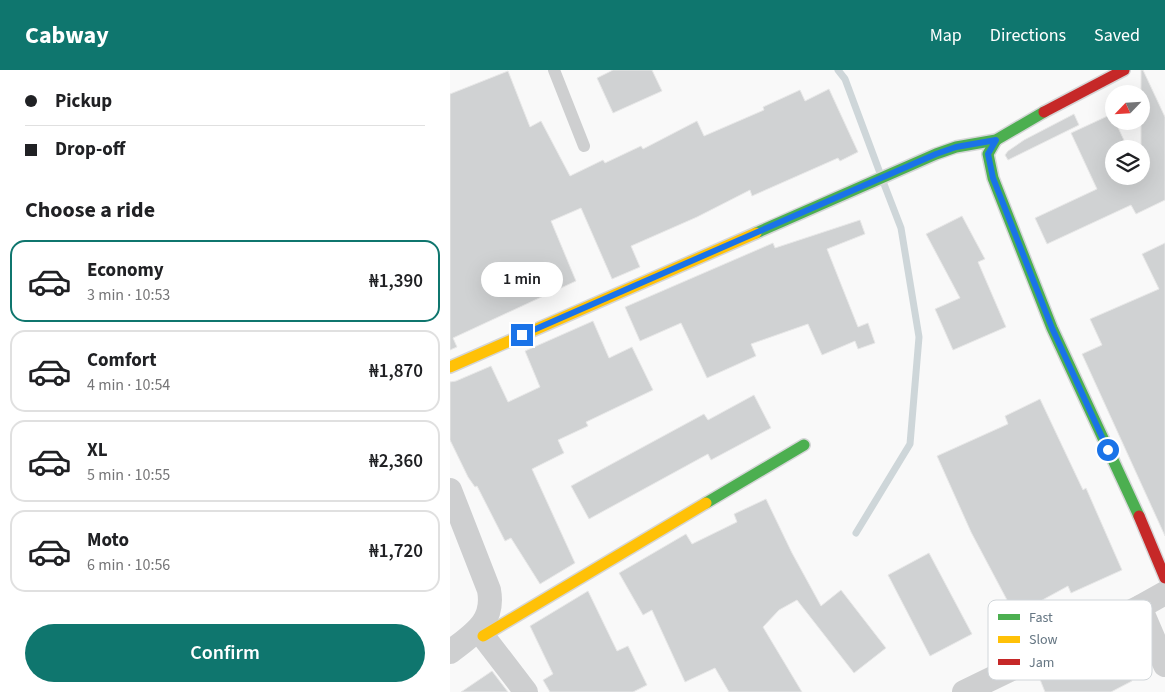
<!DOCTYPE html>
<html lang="en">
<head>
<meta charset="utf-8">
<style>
	body { margin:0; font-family:"Source Sans 3",sans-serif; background:#f2f2f2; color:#202124; height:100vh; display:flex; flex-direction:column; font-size:19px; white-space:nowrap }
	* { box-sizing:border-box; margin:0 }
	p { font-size:16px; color:#757577 }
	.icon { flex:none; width:28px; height:28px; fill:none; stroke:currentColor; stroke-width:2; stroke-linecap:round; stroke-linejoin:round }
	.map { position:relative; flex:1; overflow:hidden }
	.side { display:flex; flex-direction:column; background:#fff; width:450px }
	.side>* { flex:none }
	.top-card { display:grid; align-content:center; height:110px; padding:0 25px; background:#fff }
	.needle { width:32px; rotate:245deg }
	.tools { position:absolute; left:655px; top:15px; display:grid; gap:10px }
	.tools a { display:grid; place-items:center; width:45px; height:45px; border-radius:50%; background:#fff; box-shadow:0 5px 20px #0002; font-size:25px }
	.end { position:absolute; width:22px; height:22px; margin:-11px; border:6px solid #1a73e8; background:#fff; box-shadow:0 0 0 2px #fff }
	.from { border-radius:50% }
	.bubble { position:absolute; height:35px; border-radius:18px; background:#fff; box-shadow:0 5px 20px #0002; font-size:16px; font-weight:600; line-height:35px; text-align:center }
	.top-card b { display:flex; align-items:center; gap:18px; height:48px; font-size:19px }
	.top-card b+b { border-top:1px solid #e0e0e0 }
	.top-card i { width:12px; height:12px; background:#202124 }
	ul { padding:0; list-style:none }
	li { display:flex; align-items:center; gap:15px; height:82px; margin:0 10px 8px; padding:0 15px; border:2px solid #e0e0e0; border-radius:15px }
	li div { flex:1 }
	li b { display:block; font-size:19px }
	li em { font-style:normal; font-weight:600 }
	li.active { border-color:#0f766e }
	li>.icon { width:45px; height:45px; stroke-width:1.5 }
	h2 { padding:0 25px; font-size:22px; line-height:60px }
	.cta { display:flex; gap:10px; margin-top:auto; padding:10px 25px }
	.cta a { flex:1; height:58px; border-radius:30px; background:#0f766e; color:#fff; font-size:20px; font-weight:600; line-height:58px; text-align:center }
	header { display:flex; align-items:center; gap:30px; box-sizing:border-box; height:70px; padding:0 25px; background:#0f766e; color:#fff }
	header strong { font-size:24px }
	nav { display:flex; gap:28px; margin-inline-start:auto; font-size:18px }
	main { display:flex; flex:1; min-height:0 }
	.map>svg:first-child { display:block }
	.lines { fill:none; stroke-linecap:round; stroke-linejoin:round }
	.stream { stroke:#ced6d9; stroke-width:7 }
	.building { fill:#d0d2d3; stroke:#e8e8e8 }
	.fast-casing { stroke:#d5d6d7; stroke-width:14 }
	.slow-casing { stroke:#d5d6d7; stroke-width:14 }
	.jam-casing { stroke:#d5d6d7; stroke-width:14 }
	.lane { stroke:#cecfd0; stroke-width:12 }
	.street { stroke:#cecfd0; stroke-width:24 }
	.fast { stroke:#4caf50; stroke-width:11 }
	.slow { stroke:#ffc107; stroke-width:11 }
	.jam { stroke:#c62828; stroke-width:11 }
	.route { stroke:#1a73e8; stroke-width:6 }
	.key { fill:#fff; stroke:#d1d6da; stroke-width:1 }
	.key-label { font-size:14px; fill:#657683 }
</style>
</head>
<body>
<header>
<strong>Cabway</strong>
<nav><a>Map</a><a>Directions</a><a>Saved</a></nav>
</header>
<main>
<section class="side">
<div class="top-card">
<b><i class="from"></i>Pickup</b>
<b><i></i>Drop-off</b>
</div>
<h2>Choose a ride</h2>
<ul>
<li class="active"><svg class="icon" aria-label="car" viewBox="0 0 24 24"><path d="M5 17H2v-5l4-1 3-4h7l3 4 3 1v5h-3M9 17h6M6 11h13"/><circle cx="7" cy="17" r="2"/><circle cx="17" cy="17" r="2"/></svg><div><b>Economy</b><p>3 min · 10:53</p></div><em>₦1,390</em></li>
<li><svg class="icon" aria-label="car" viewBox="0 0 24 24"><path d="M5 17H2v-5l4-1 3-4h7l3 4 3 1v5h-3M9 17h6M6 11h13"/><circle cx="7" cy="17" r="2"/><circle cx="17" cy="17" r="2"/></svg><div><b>Comfort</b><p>4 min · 10:54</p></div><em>₦1,870</em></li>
<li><svg class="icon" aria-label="car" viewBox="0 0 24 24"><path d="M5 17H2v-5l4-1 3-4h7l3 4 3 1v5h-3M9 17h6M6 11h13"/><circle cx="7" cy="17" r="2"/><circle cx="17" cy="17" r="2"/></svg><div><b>XL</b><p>5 min · 10:55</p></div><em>₦2,360</em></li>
<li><svg class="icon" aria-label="car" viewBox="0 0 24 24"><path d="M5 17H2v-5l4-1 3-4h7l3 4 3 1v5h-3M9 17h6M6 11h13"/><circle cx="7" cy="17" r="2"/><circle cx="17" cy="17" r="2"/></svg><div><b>Moto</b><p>6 min · 10:56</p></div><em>₦1,720</em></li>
</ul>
<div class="cta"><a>Confirm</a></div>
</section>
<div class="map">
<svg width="715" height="622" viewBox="0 0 715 622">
	<rect width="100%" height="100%" fill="#f9f9f9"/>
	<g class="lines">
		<!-- stream -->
		<g class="stream">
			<polyline points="388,0 395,9 430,103"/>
			<polyline points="406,463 460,374 469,267 451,158 434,114"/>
		</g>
	</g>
	<!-- building -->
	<g class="building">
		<polygon points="163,0 202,0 212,21 163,43 147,8"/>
		<polygon points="691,0 693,0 715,47 715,130 686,144 681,135 597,174 585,148 647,119 621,63 662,44 664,51 665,51 678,79 664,79 664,106 690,106 691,109"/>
		<polygon points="58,1 80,57 91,51 120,106 153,90 155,93 191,76 193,79 247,51 254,66 314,40 313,37 350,20 355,31 379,19 408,82 390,91 388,88 302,126 300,120 247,147 181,176 190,197 162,209 131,138 101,151 126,211 3,268 7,277 0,280 0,24"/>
		<polygon points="624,44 629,55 558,90 555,85 558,81 574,70"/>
		<polygon points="512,146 535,189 528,192 556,257 503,280 485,239 510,228 476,164"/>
		<polygon points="410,150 415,164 377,179 408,257 418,253 425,273 408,279 405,271 372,285 358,254 301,274 306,286 257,308 231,253 190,271 175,237 323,173 325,178"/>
		<polygon points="715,173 715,466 632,284 652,275 640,249 709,219 692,184"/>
		<polygon points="143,251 159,288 182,277 203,320 136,352 138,356 108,370 114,383 82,399 125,493 90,514 61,468 55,471 27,416 25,417 18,407 0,370 0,312 6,311 41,296 58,332 90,317 75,281"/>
		<polygon points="304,325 321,358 261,390 258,384 139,449 121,416 254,344 258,350"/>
		<polygon points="590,329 633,420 636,418 672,500 621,523 618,516 565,545 521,462 487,386 558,354 555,346"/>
		<polygon points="316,429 342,483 371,536 391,520 436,578 404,603 347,530 329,540 313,557 352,622 279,622 265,598 235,612 202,540 193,545 169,503 236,464 242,474 287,452 284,444"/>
		<polygon points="479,483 522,564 480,586 438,505"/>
		<polygon points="138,521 167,581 178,576 197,615 183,622 100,622 93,610 103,604 80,556"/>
		<polygon points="663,571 682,611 661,622 595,622 587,602 605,593 607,599"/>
		<polygon points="42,601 58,622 11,622"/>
	</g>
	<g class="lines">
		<defs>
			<g id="fast">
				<polyline points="546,70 538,84 543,108 602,258 689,446"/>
				<polyline points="306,163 486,84 506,77 546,70 594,42"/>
				<polyline points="256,433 354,375"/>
			</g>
			<g id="slow">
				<polyline points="0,297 306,163"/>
				<polyline points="33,566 256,433"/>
			</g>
			<g id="jam">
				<polyline points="594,42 674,0"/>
				<polyline points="689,446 715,508"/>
			</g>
		</defs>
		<!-- fast casing -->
		<use href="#fast" class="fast-casing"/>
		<!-- slow casing -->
		<use href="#slow" class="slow-casing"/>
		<!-- jam casing -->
		<use href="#jam" class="jam-casing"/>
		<!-- lane -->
		<polyline class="lane" points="104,0 134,76"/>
		<!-- street -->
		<g class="street">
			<path d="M 0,420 L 39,520 C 45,552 23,564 0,582"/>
			<polyline points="690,537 715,595"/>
			<polyline points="35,551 33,566 76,622"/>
			<polyline points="514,622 690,537 715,523"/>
		</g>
		<!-- fast -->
		<use href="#fast" class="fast"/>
		<!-- slow -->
		<use href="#slow" class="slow"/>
		<!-- jam -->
		<use href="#jam" class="jam"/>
	</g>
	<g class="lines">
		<!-- route -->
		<polyline class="route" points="72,265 486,84 506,77 546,70 538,84 543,108 602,258 658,380"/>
	</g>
	<!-- legend -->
	<rect x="538" y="530" width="164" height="80" rx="8" class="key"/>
	<rect x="548" y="544" width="22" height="6" fill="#4caf50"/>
	<rect x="548" y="566" width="22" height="7" fill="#ffc107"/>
	<rect x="548" y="589" width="22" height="6" fill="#c62828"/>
	<g class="key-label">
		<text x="579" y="552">Fast</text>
		<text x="579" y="574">Slow</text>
		<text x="579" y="597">Jam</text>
	</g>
</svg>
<div class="tools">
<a><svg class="needle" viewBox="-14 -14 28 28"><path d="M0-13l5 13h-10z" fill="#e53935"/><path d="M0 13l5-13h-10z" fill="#757577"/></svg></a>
<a><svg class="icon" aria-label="layers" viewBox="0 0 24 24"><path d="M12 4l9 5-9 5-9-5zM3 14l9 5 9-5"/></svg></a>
</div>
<i class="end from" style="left:658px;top:380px"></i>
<i class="end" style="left:72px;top:265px"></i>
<div class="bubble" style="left:31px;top:192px;width:82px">1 min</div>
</div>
</main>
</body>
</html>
